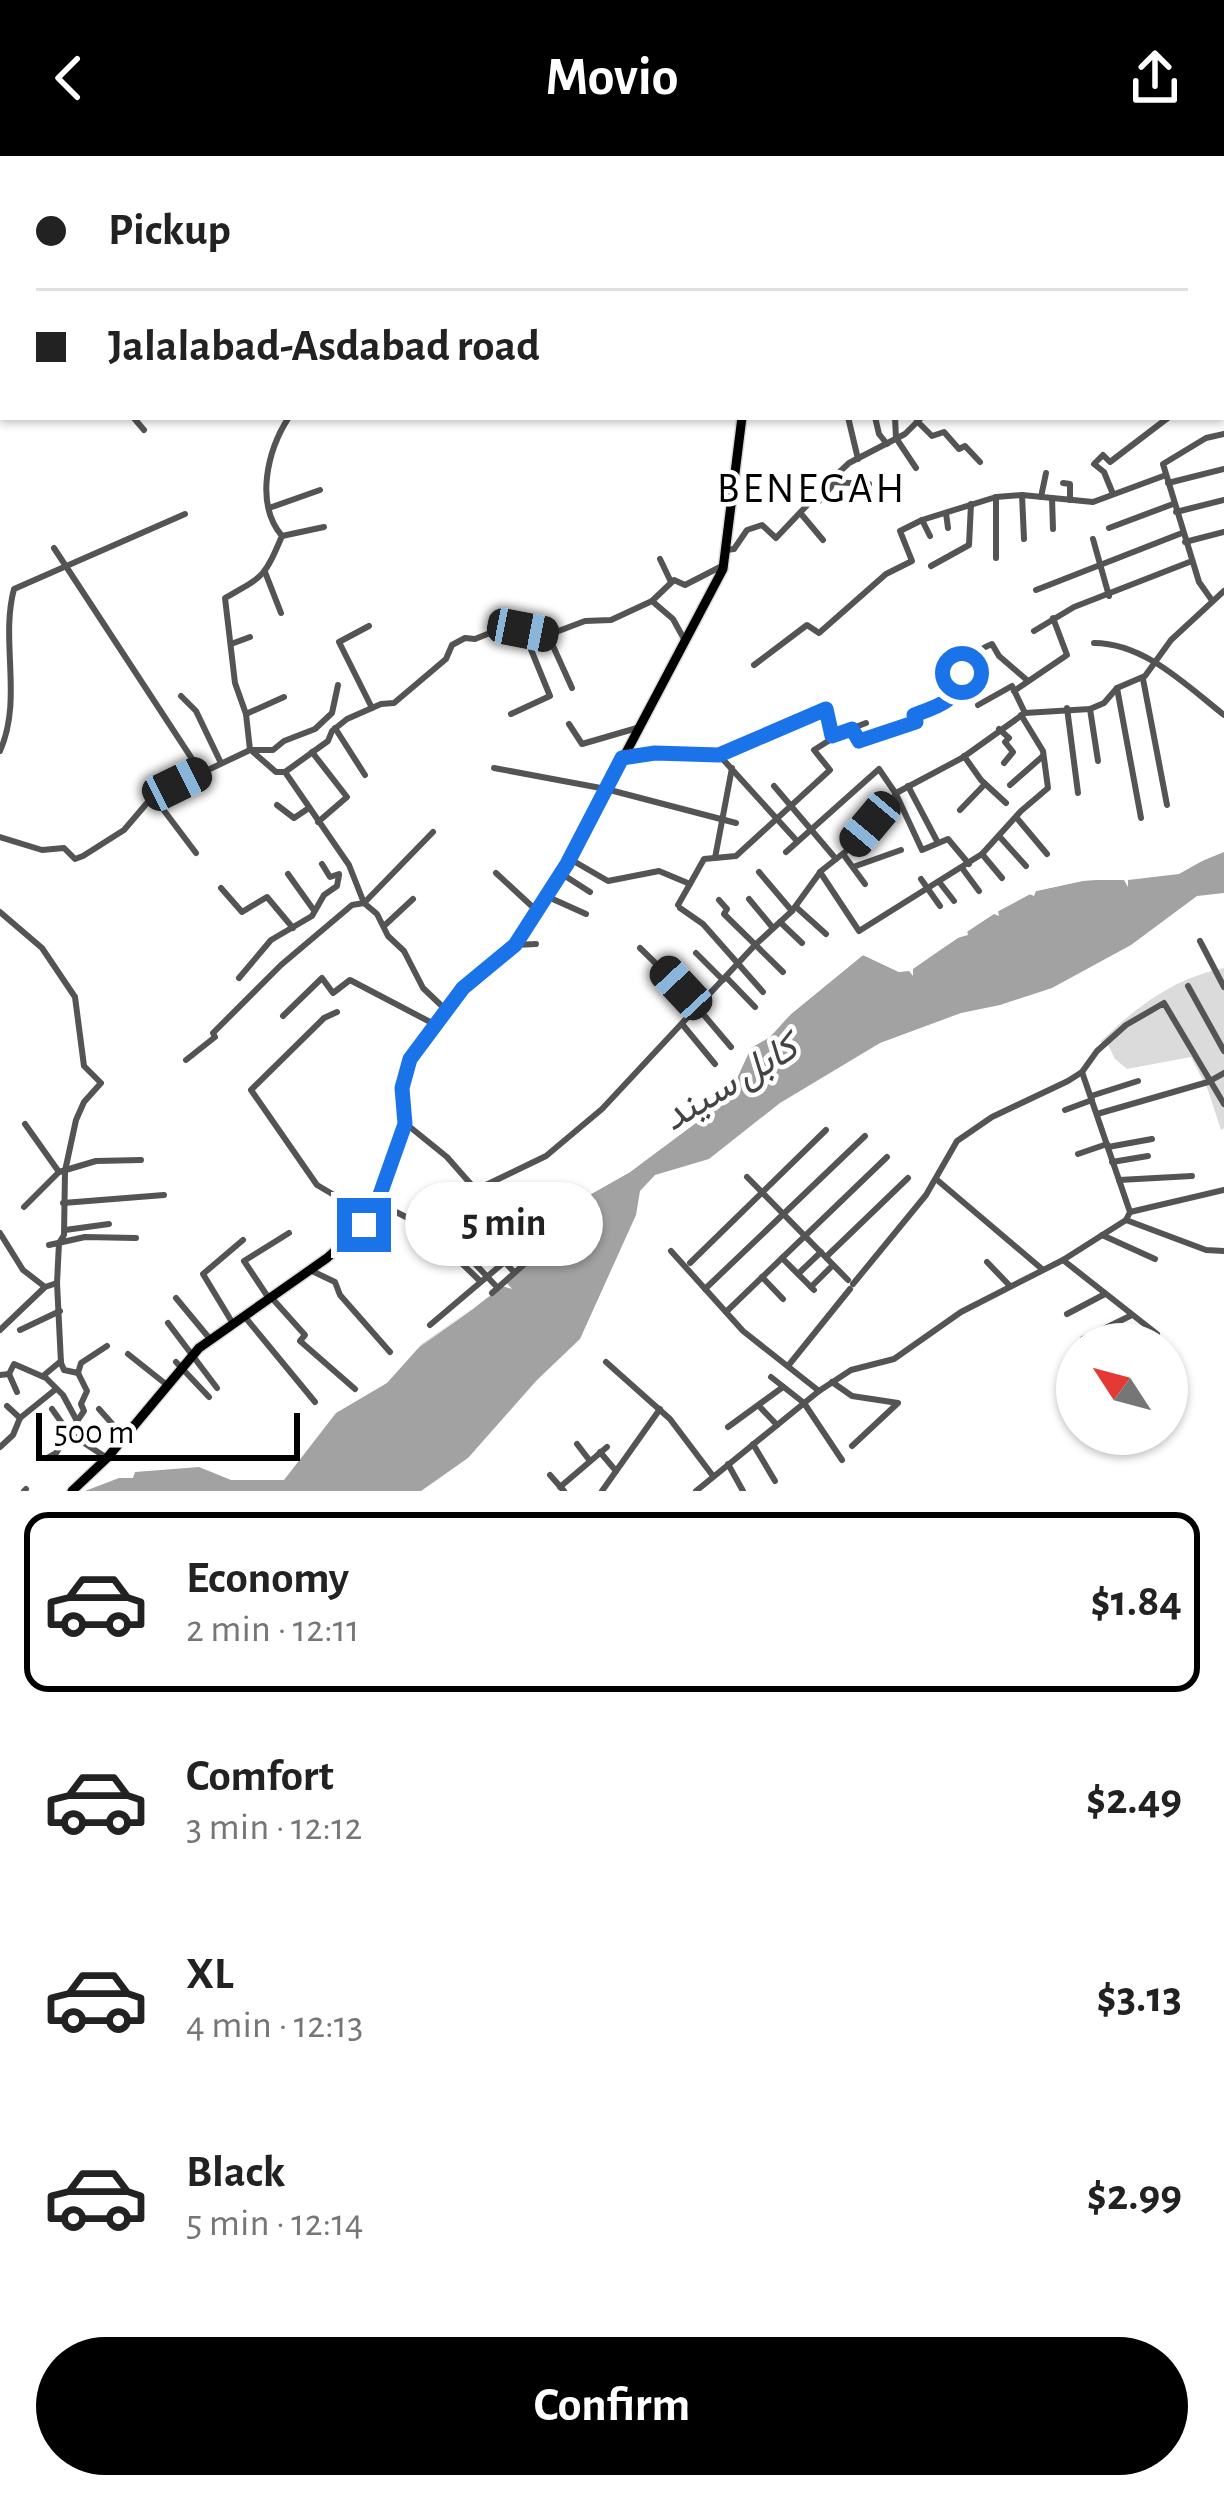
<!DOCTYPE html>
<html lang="en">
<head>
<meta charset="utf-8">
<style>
	body { margin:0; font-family:"Alegreya Sans",Vazirmatn,sans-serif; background:#f6f6f6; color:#222; height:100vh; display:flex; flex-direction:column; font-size:45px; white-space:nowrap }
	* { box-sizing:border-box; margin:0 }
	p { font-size:39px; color:#767676 }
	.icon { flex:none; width:66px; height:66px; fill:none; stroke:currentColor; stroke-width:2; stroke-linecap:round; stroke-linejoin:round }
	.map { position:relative; height:1335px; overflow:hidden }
	.sheet { display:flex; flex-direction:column; background:#fff; flex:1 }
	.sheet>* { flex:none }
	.top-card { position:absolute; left:0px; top:0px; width:1224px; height:264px; box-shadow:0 3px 9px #0004; display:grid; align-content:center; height:264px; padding:0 36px; background:#fff }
	.needle { width:78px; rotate:306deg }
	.buttons { position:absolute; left:1056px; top:1167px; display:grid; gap:24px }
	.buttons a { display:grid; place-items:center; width:132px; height:132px; border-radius:50%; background:#fff; box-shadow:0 3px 9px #0004; font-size:60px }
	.scale { position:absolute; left:36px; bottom:30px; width:264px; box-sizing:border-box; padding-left:12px; border:6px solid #000; border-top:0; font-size:33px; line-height:42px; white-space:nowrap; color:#000; -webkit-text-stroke:9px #fff; paint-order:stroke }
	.end { position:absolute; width:54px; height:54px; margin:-27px; border:15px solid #1a73e8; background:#fff; box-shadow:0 0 0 6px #fff }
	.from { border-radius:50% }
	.bubble { position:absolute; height:84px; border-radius:42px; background:#fff; box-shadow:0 3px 9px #0004; font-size:39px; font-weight:700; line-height:84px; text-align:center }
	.car { position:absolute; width:36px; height:72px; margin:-36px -18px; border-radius:15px; box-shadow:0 0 9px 3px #0007; background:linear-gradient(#222 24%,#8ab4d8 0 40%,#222 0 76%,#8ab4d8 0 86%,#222 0) }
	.top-card b { display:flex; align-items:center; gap:42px; height:114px; font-size:45px }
	.top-card b+b { border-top:3px solid #e0e0e0 }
	.top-card i { width:30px; height:30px; background:#222 }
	ul { padding:21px 0 0; list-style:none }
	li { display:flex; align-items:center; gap:36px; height:180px; margin:0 24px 18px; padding:0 12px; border:6px solid transparent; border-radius:24px }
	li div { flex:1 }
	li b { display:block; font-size:45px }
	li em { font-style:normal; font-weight:700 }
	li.on { border-color:#000 }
	li>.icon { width:108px; height:108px; stroke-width:1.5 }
	.action { display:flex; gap:24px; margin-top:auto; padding:24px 36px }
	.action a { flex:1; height:138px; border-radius:72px; background:#000; color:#fff; font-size:48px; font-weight:700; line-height:138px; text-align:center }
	header { display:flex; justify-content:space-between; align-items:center; height:156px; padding:0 36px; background:#000; color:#fff; font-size:54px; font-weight:700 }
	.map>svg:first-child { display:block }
	.green { fill:#dbdbdb }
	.water { fill:#a2a2a2 }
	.pier { fill:#fff }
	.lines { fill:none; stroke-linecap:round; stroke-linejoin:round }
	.major-casing { stroke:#dbdbdb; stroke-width:12 }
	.minor { stroke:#545454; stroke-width:6 }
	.major { stroke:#000; stroke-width:9 }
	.route { stroke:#1a73e8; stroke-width:15 }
	.labels { text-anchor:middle; stroke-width:9; stroke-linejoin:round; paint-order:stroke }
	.water-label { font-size:39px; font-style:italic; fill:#434343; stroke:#fff }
	.quarter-label { font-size:42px; letter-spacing:3px; fill:#000; stroke:#fff }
</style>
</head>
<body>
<header><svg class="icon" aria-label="back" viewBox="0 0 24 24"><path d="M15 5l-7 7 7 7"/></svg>Movio<svg class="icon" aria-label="share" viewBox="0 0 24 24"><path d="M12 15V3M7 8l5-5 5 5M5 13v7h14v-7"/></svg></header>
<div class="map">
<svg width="1224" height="1335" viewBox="0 0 1224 1335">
	<rect width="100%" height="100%" fill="#fff"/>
	<!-- green -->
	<path class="green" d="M 1224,812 L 1224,972 L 1221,974 L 1208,934 L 1191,901 L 1127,913 L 1115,903 L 1107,887 L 1100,886 C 1138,850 1172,823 1224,812 Z"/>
	<!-- water -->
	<polygon class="water" points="1224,696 1224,737 1197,740 1131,789 1052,832 1000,849 961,857 880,887 780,947 709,1003 655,1019 640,1035 636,1059 580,1183 537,1224 468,1302 421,1335 85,1335 119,1322 133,1322 135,1316 199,1311 231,1324 284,1324 336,1257 387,1227 421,1189 498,1134 561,1074 584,1042 630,1016 727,944 751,892 770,881 791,858 863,799 899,816 912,813 995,757 1036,735 1082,725 1168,719"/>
	<!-- pier -->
	<g class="pier">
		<polygon points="1211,700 1179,718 1128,724 1128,731 1124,724 1087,724 1036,735 1034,740 1029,738 998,755 999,760 994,758 967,775 968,779 957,782 913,813 913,820 909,815 899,816 863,799 775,871 863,796 903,812 1035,732 1078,721 1172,715"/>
		<polygon points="729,940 630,1016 584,1042 556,1081 537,1099 539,1105 534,1102 506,1126 512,1133 502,1130 473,1153 397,1207 489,1140 539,1095 581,1041 622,1017"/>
	</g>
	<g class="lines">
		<defs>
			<g id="major">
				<polyline points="769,3 770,0"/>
				<polyline points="72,1335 107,1302 199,1192 327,1102 367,1066 378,1047 405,967 402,932 410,903 463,832 515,789 562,718 723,413 742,261"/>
			</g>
		</defs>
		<!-- major casing -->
		<use href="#major" class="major-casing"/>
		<!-- minor -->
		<g class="minor">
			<polyline points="247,0 249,3"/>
			<polyline points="327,0 332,3"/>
			<polyline points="532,0 535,3"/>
			<polyline points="581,0 584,3"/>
			<polyline points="697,0 700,3"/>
			<polyline points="937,0 940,3"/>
			<polyline points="1011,0 1013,3"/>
			<polyline points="287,3 290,0"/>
			<polyline points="415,3 417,0"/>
			<polyline points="445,3 448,0"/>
			<polyline points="552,3 555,0"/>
			<polyline points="875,3 876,0"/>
			<polyline points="1221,221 1224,219"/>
			<polyline points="133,261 144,274"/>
			<polyline points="848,261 858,303"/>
			<polyline points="875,261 879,278 887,288"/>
			<polyline points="895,261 896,282 916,312"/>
			<polyline points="917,265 932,280 944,276 959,293 965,290 980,306"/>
			<polyline points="832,326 869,328"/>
			<polyline points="1063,327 1070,328 1070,344"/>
			<polyline points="1168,327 1224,313"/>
			<polyline points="1113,338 1104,316 1094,308 1103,299 1110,306 1169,261"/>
			<polyline points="1022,339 1024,383"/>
			<polyline points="1041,341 1046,317"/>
			<polyline points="1052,342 1053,373"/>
			<polyline points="269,352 320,334"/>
			<polyline points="1176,356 1224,344"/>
			<polyline points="946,357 948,372"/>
			<polyline points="802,359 823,384"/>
			<polyline points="922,364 930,380"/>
			<polyline points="1109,372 1173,348"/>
			<polyline points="282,380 324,371"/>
			<polyline points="1093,383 1109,440"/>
			<polyline points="1185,386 1224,376"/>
			<polyline points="54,392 200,615"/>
			<polyline points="726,394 734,393 747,374 762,369 776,382 811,345 818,346 831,331 833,322 849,307 905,278 922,261"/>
			<polyline points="996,402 996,341"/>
			<polyline points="660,403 671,426"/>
			<polyline points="931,410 969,389 971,348"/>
			<polyline points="265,416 281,457"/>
			<polyline points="1036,434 1182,377"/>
			<polyline points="1211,443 1199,426 1163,308 1206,282 1224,278"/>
			<polyline points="652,445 673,463 684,483"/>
			<polyline points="369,470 339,486 372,552"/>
			<polyline points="1034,475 1074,451 1192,405"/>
			<polyline points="548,479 572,532"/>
			<path d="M 1094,487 C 1144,487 1186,529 1224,559"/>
			<polyline points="231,488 250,481"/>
			<polyline points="754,509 807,469 819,477 886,418 912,405 900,375 922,364 996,341 1022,339 1093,346 1166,319"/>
			<polyline points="1143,523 1167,649"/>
			<polyline points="1117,532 1141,662"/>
			<polyline points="1014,535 1067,499 1053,462"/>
			<polyline points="181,540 196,555 221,607"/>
			<polyline points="978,549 1012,530 1025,557"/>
			<polyline points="1067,552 1078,637"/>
			<polyline points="1090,553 1098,605"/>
			<polyline points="246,558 284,541"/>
			<polyline points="511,558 550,540 523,474"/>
			<polyline points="569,568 582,588 637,572"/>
			<polyline points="335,572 365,619"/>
			<path d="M 852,573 L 859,585 L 916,566 L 914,559 C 929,554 950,549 959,535 C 971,513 960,501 992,488 L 999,500 L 1028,525"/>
			<polyline points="999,573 1009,582 1005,586 1013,596 1004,607"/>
			<polyline points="832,580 866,567"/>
			<path d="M 250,594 L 246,558 L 235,527 L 225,442 C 264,420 264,422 282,380 C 254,347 268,293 289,261"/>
			<path d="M 0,595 C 23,543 0,485 14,433 L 185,358"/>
			<polyline points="253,596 276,616 285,616 349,709 364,747 377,758 388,780 404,795 423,832 446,854"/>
			<polyline points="312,596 347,641 318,666"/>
			<polyline points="719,599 797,685"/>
			<polyline points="964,600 981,624 1006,647"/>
			<polyline points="494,612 606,633 736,667"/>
			<polyline points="285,616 328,585 332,575 347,563 381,548 394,547 446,503 452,489 465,482 475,483 500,473 548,479 585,465 611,464 652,445 674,424 685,429 724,409"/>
			<polyline points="1010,629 1043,600"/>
			<polyline points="774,630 836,703"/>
			<polyline points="908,630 937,685"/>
			<polyline points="153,640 196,697"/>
			<polyline points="277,649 294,662 309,652"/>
			<polyline points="960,654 985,628"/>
			<polyline points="1016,661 1047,698"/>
			<polyline points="999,680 1026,710"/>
			<polyline points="0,681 42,694 64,692 75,703 83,700 124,674 153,640 250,594 273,594 284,585 315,573 332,557 338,529"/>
			<polyline points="786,696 879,613 896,638 922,694 948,683 969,708"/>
			<polyline points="843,698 865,728"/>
			<polyline points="982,698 1002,722"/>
			<polyline points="715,702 732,612"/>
			<polyline points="570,703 608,725 659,715 690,728 704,703 736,700 830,614 814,594 833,582 825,553 719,599 655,597 625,602"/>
			<polyline points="322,708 330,721 339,718"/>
			<polyline points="853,711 901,694"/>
			<polyline points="962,712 979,735"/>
			<polyline points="759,716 792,755"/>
			<polyline points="820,716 859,775 982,698 1021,655 1048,632 1043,595 1021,559"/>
			<polyline points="496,717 537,755"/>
			<polyline points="288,718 313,753"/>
			<polyline points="562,718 590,736"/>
			<polyline points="921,723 940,750"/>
			<polyline points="940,727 954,745"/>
			<polyline points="221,732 242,756 267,741 293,772"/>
			<polyline points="546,740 586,758"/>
			<polyline points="749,743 773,772"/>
			<polyline points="719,744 727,753 724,758 783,816"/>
			<polyline points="678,749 690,728"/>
			<polyline points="796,751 826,778"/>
			<polyline points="680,752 703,768 763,836"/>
			<polyline points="0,756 42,792 75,841 84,910 101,927 84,946 76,964 65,1015 64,1079 59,1087 57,1127 61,1207 64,1214 78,1217 87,1235 81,1248 84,1255 69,1277 107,1302"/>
			<polyline points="780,766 802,787"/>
			<polyline points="384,770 413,743"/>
			<polyline points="1200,785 1224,831"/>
			<polyline points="515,789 536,788"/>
			<polyline points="640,792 681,832 731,891"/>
			<polyline points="696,797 723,824"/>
			<polyline points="726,821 755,851"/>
			<polyline points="239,822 271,784 312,760 324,739 337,730 339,719"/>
			<polyline points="1188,830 1224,895"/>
			<polyline points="337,856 324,862 251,934 317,1029 351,1049 367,1066"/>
			<polyline points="283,860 322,822 333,837 350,824 434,868"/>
			<polyline points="682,868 715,908"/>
			<polyline points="186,904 215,881 213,877 281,809 352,749 364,747 433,676"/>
			<polyline points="1082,916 1130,1056 1126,1064"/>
			<polyline points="1091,940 1138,925"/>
			<polyline points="1065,954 1092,944"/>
			<polyline points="1097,958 1208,926 1224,917"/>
			<polyline points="405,967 447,1001 476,1034"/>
			<polyline points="25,968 59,1016 96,1005 141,1004"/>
			<polyline points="1108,991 1152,983"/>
			<polyline points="1078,998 1107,988"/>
			<polyline points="1112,1006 1148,1000"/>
			<polyline points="747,1021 848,1124"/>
			<polyline points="936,1023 1042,1113"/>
			<polyline points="1119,1024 1192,1020"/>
			<polyline points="481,1032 530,1103 492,1137"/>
			<polyline points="63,1047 164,1039"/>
			<polyline points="378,1047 422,1069 463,1040 546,1000 602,953 755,789 792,755 821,715 850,692 898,636 962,602 1025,557 1090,553 1104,547 1117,532 1145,520 1171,484 1224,435"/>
			<polyline points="452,1048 513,1115"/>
			<polyline points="24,1051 59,1016"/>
			<polyline points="1130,1056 1224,1034"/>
			<polyline points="432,1062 495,1129"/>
			<polyline points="422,1069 479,1124"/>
			<polyline points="65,1074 109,1068"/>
			<polyline points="0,1077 23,1114 45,1131"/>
			<polyline points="1102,1079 1155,1103"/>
			<polyline points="49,1089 85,1081 136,1082"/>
			<polyline points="671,1095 743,1175 819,1235"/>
			<polyline points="826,1101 908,1022"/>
			<polyline points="782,1102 814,1134"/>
			<polyline points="1063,1104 1157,1178"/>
			<polyline points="987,1106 1010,1130"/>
			<polyline points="690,1107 826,974"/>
			<polyline points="312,1115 335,1126 340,1139 390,1196"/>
			<polyline points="798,1118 821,1096"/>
			<polyline points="762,1121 783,1143"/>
			<polyline points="853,1128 926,1039 957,985 992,961 1068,925 1082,916 1097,895 1126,869 1164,847 1224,948"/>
			<polyline points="811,1131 833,1109"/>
			<polyline points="705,1133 865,980"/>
			<polyline points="270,1140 305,1179 300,1185 355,1233"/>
			<polyline points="268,1141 244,1105 289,1077"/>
			<polyline points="176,1142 210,1183"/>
			<polyline points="726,1156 887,1001"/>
			<polyline points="1067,1158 1105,1138"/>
			<polyline points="245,1161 315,1246"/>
			<polyline points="232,1166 203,1118 243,1084"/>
			<polyline points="168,1167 217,1232"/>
			<polyline points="430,1169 547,1070"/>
			<polyline points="0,1174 45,1131 57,1127"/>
			<polyline points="20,1174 60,1155"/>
			<polyline points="1083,1183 1132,1159"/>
			<polyline points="128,1198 167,1229"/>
			<polyline points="176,1206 209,1241"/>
			<polyline points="606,1206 670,1263 713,1320"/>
			<polyline points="788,1210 850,1133"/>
			<polyline points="78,1217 81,1207 107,1190"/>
			<polyline points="9,1218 17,1236"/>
			<polyline points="0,1219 9,1218 14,1208 46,1222 63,1239 77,1265"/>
			<polyline points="43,1220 61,1205"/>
			<polyline points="771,1221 804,1247 842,1304"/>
			<polyline points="832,1226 852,1240 898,1247 852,1290"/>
			<polyline points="7,1250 20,1262"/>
			<polyline points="759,1250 777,1269"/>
			<polyline points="99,1253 124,1281"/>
			<polyline points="728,1271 783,1231"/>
			<polyline points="577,1288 590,1305"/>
			<polyline points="753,1288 775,1325"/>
			<polyline points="0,1291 13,1279 20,1262 56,1233"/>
			<polyline points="600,1296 616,1315"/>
			<polyline points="47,1302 56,1297 69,1277 52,1253"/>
			<polyline points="728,1308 743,1335"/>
			<polyline points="550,1319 564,1335"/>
			<polyline points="560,1331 607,1291"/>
			<polyline points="24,1335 26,1333"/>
			<polyline points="602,1335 660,1253"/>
			<polyline points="696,1335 819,1235 851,1214 894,1203 961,1156 1063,1104 1126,1064 1206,1094 1224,1095"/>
		</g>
		<!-- major -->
		<use href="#major" class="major"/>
	</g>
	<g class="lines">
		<!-- route -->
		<path class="route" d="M 364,1069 L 377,1047 L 405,968 L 402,932 L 410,903 L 463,832 L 515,789 L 567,708 L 622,602 L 655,597 L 719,599 L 826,553 L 832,580 L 852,573 L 859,585 L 916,566 L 914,559 C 939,550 958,545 962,517"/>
	</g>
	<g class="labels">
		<!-- water labels -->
		<g class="water-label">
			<text transform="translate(729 925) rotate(-31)" y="14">کابل سيند</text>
		</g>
		<!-- quarter labels -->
		<g class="quarter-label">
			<text x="812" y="346">BENEGAH</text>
		</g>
	</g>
</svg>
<div class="buttons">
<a><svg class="needle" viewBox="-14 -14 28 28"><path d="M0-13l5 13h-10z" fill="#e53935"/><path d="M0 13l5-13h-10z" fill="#767676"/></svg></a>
</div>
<div class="scale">500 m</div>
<i class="end from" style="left:962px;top:517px"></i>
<i class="end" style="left:364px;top:1069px"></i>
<div class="bubble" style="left:405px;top:1026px;width:198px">5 min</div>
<i class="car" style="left:523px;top:474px;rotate:101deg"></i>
<i class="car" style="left:177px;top:628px;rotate:64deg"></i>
<i class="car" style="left:870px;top:668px;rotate:220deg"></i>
<i class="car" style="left:681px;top:832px;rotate:317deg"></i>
<div class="top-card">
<b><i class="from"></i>Pickup</b>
<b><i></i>Jalalabad-Asdabad road</b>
</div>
</div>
<section class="sheet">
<ul>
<li class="on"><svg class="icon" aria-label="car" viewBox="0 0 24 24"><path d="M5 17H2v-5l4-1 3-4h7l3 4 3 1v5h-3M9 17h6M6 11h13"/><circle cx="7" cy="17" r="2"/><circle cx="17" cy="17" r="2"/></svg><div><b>Economy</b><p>2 min · 12:11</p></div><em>$1.84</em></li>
<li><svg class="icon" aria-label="car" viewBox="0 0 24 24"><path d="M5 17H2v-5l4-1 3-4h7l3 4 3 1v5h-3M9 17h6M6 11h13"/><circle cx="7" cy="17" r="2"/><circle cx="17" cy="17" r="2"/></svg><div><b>Comfort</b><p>3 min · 12:12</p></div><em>$2.49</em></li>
<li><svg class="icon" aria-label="car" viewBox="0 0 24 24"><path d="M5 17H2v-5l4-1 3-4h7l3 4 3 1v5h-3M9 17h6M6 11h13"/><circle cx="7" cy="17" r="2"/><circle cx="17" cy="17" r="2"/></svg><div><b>XL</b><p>4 min · 12:13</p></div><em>$3.13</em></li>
<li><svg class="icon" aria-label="car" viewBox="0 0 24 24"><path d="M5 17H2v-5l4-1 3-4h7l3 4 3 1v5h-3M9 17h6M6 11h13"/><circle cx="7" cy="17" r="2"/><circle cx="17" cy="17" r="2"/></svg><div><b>Black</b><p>5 min · 12:14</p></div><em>$2.99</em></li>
</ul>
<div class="action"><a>Confirm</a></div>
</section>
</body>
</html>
